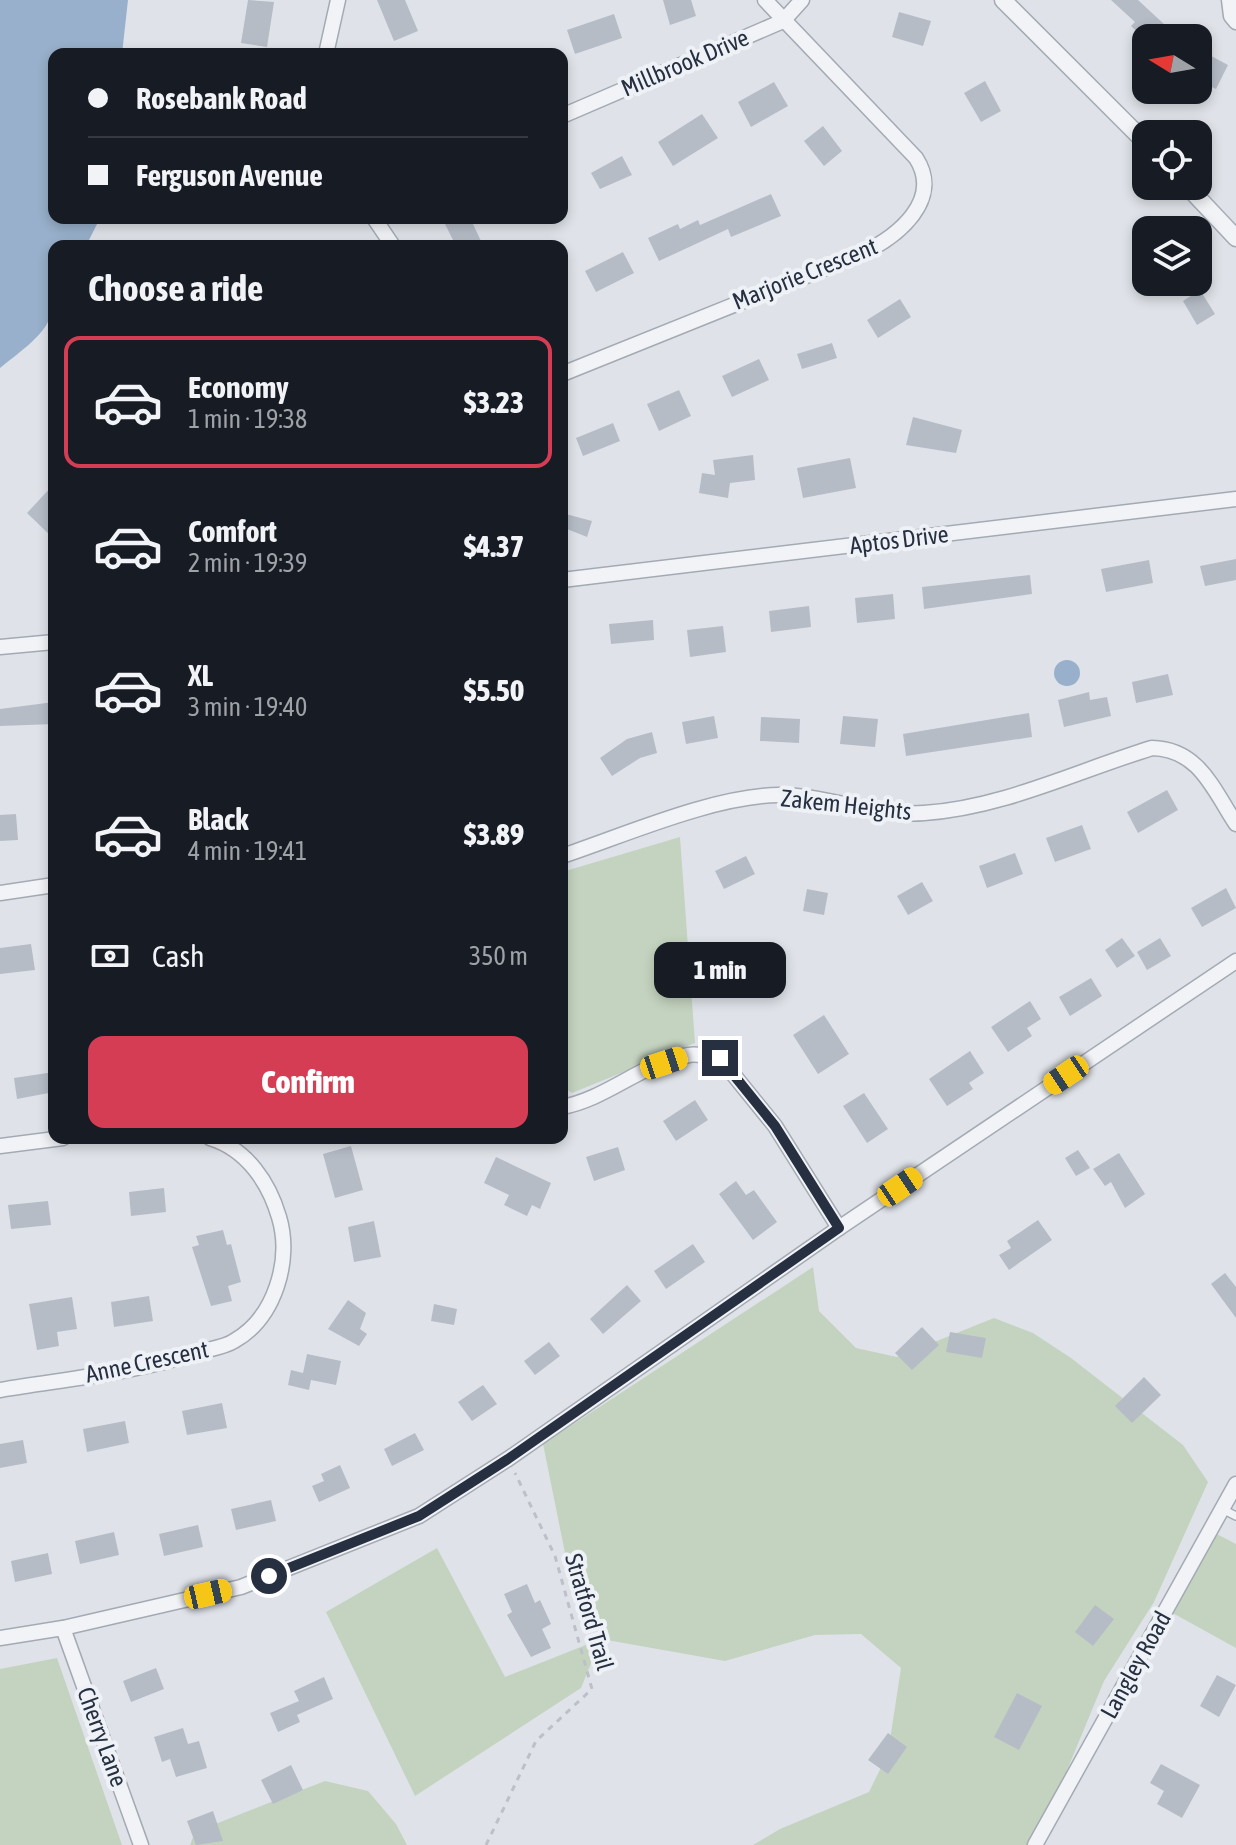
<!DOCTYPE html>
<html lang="en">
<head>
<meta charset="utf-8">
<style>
	body { margin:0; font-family:"Asap Condensed",sans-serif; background:#242831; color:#f1f3f6; height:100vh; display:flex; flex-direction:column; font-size:30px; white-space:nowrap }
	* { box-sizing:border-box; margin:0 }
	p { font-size:26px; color:#9ea1a6 }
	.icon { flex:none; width:44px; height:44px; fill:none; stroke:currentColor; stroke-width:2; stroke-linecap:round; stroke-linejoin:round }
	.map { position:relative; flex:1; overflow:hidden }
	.panel { position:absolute; left:48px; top:240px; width:520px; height:904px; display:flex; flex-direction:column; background:#171b24; border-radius:16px; box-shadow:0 4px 12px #0003 }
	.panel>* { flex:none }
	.hud { position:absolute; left:48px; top:48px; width:520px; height:176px; border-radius:16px; box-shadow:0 4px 12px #0003; display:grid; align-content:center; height:176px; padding:0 40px; background:#171b24 }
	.needle { width:52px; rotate:281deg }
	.controls { position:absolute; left:1132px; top:24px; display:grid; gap:16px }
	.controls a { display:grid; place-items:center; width:80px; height:80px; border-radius:16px; background:#171b24; box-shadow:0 4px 12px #0003; font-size:40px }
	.end { position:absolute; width:36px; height:36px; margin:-18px; border:10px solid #273041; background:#fff; box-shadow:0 0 0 4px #fff }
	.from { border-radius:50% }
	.bubble { position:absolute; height:56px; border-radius:16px; background:#171b24; box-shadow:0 4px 12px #0003; font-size:26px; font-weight:800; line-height:56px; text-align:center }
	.car { position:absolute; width:24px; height:48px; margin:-24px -12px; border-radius:10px; box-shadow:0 0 6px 2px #0007; background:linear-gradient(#f5c518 24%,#345 0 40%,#f5c518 0 76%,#345 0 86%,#f5c518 0) }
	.hud b { display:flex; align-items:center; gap:28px; height:76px; font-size:30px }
	.hud b+b { border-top:2px solid #363941 }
	.hud i { width:20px; height:20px; background:#f1f3f6 }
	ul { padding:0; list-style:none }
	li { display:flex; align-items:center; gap:24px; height:132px; margin:0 16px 12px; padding:0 24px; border:4px solid transparent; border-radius:16px }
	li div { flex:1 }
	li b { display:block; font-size:30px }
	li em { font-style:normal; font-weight:800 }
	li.selected { border-color:#d43d53 }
	li>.icon { width:72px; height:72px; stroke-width:1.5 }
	h2 { padding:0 40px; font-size:36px; line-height:96px }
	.pay { display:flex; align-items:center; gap:20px; height:88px; padding:0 40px; font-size:30px }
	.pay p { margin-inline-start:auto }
	.cta { display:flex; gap:16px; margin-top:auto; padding:16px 40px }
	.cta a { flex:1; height:92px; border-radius:16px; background:#d43d53; color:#fff; font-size:32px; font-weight:800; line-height:92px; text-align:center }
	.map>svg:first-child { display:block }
	.green { fill:#c4d3bf }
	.water { fill:#98b0cb }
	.building { fill:#b6bcc6 }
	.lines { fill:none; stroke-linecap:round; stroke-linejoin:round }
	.service-casing { stroke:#a4aab3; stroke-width:10 }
	.minor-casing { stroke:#a4aab3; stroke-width:17 }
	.tertiary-casing { stroke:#a4aab3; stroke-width:19 }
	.path { stroke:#bdc0c8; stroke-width:3; stroke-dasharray:6 6; stroke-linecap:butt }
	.service { stroke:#f2f3f7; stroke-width:7 }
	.minor { stroke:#f2f3f7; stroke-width:14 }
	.tertiary { stroke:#f2f3f7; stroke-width:16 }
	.route { stroke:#273041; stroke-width:10 }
	.labels { text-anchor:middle; stroke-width:8; stroke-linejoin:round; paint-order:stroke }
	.street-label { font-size:24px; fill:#273041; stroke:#eef1f6 }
</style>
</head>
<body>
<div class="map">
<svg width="1236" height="1845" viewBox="0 0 1236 1845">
	<rect width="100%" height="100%" fill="#dfe3e9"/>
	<!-- green -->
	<g class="green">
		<polygon points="680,837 695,1043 572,1093 562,1086 562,872"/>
		<polygon points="813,1267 819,1311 856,1348 897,1357 994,1318 1033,1333 1071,1358 1183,1445 1208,1482 1154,1602 1104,1681 1036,1845 753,1845 780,1829 869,1792 888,1753 901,1668 861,1634 815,1635 725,1661 601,1639 581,1688 415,1796 326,1612 437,1548 505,1677 601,1639 591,1601 565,1553 543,1444"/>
		<polygon points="1209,1530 1236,1544 1236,1648 1169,1611"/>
		<polygon points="57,1658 122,1845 0,1845 0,1669"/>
		<polygon points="325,1781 368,1791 396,1824 407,1845 190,1845 195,1832"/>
	</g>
	<!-- water -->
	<g class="water">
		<path d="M 0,0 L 128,0 L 122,54 L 54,54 L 54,218 L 100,218 L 86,246 L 54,246 C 54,322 61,321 0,368 Z"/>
		<circle cx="1067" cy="673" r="13"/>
	</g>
	<!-- building -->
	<g class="building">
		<polygon points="248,0 274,2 267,47 241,43"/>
		<polygon points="377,0 405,0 418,31 394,41"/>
		<polygon points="663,0 691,0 696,16 670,25"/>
		<polygon points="1111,0 1138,0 1179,38 1144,38 1131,26 1135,22"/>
		<polygon points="899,12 931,21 923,46 892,37"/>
		<polygon points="614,14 622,38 575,54 567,30"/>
		<polygon points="1198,49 1228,65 1216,89 1198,80"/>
		<polygon points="985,81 1001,111 981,122 964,93"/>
		<polygon points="774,82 788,106 751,127 738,102"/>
		<polygon points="702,114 718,138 673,166 658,142"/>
		<polygon points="823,126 842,151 824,166 804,141"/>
		<polygon points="622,156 632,175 600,189 591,173"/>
		<polygon points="771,194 781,216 731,237 728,229 659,261 648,238 678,224 680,229 698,220 700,225"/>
		<polygon points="442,218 470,218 481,241 469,246 456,246"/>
		<polygon points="623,252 634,273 596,292 585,271"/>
		<polygon points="1200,290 1215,314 1197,325 1183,301"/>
		<polygon points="900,299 911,317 878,338 867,320"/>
		<polygon points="832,343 837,358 802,369 797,354"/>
		<polygon points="759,359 769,380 732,397 722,376"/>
		<polygon points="679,390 691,416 659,431 647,404"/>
		<polygon points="913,417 962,430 956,453 906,445"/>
		<polygon points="613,423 620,441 583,456 576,438"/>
		<polygon points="753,455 755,480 730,483 728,498 699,493 702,473 715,475 713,460"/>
		<polygon points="850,458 856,488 803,498 797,468"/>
		<polygon points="54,484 54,539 27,513"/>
		<polygon points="562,513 592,521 587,537 562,527"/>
		<polygon points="1236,559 1236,580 1205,586 1200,566"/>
		<polygon points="1149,560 1153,583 1106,592 1101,569"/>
		<polygon points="1030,575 1032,594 924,609 922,587"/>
		<polygon points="893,594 895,619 857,623 855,598"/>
		<polygon points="809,606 811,627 771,632 769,611"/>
		<polygon points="653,620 654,640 611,644 609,624"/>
		<polygon points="723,626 726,652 690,657 687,630"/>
		<polygon points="1168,674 1173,695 1136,703 1132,682"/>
		<polygon points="1089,692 1090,700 1107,697 1111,716 1064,727 1058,700"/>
		<polygon points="54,702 54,724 0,726 0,709"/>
		<polygon points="1029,713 1032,737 906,756 903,734"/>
		<polygon points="714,716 718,738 686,744 682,722"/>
		<polygon points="843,716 878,719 875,747 840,744"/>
		<polygon points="761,717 800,719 799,743 760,741"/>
		<polygon points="652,732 657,753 640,758 612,776 600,758 627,739"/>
		<polygon points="1167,790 1178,810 1138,833 1127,812"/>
		<polygon points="16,814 18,840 0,841 0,815"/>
		<polygon points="1082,825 1091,849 1055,862 1046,838"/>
		<polygon points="1015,853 1023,874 987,888 979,866"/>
		<polygon points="746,856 755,874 724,889 715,871"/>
		<polygon points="922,882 933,901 908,915 897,896"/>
		<polygon points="1226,888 1236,908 1202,927 1191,908"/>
		<polygon points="807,889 828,893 824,915 803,911"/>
		<polygon points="1122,938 1135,956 1117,968 1105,950"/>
		<polygon points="1160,938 1171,956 1147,970 1137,952"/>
		<polygon points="31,944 35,970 0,974 0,948"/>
		<polygon points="1091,978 1102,996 1070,1016 1059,997"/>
		<polygon points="1030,1001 1041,1019 1027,1028 1032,1036 1008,1052 991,1027"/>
		<polygon points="824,1015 849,1054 818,1074 793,1035"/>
		<polygon points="970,1051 984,1073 969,1083 973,1089 947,1106 929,1079"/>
		<polygon points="54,1072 54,1092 17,1099 14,1078"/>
		<polygon points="864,1093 888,1129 867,1143 843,1106"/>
		<polygon points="695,1100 708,1120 676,1141 663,1121"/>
		<polygon points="351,1146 363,1190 335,1198 323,1154"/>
		<polygon points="618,1147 625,1170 594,1181 586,1157"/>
		<polygon points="1078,1150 1090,1168 1076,1176 1065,1158"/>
		<polygon points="1119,1153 1145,1194 1125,1208 1111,1182 1105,1186 1093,1169"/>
		<polygon points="496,1157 551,1183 540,1209 532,1205 527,1216 504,1205 509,1195 484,1183"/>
		<polygon points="736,1181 746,1195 754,1190 777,1222 753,1240 719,1194"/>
		<polygon points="164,1188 166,1212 131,1216 129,1192"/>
		<polygon points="48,1201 51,1225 11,1229 8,1205"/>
		<polygon points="1038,1220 1052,1240 1009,1270 999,1255 1011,1248 1007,1241"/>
		<polygon points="374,1221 381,1257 354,1262 348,1227"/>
		<polygon points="223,1230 227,1245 231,1244 241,1282 228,1286 232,1301 211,1306 192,1247 199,1245 196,1236"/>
		<polygon points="693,1244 705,1262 666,1289 654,1271"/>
		<polygon points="1225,1273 1236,1287 1236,1318 1211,1284"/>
		<polygon points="627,1285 641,1301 603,1334 590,1319"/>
		<polygon points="149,1296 153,1321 114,1327 111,1302"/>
		<polygon points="72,1297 77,1329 57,1332 59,1346 37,1350 29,1304"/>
		<polygon points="348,1300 366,1313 360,1329 367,1334 359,1346 328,1329"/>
		<polygon points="434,1304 457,1309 454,1325 431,1321"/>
		<polygon points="922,1327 939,1345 912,1370 895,1353"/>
		<polygon points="950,1332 986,1338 982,1358 946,1352"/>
		<polygon points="549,1342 560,1356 535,1375 524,1361"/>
		<polygon points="307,1354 341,1361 336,1385 311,1380 309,1390 288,1385 291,1370 303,1373"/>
		<polygon points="1144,1377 1161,1395 1132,1423 1115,1406"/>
		<polygon points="483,1385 497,1404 472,1421 458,1402"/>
		<polygon points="222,1403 227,1428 187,1435 182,1411"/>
		<polygon points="125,1421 129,1443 87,1452 83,1429"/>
		<polygon points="415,1433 424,1450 392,1466 384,1449"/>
		<polygon points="23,1440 27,1463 0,1468 0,1444"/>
		<polygon points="340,1465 350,1488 319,1502 312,1486 324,1481 321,1474"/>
		<polygon points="271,1500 276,1521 236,1530 231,1509"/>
		<polygon points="198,1525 203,1547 164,1556 159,1534"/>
		<polygon points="114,1532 119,1555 80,1564 75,1541"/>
		<polygon points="48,1553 52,1574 15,1582 11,1561"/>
		<polygon points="527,1584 535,1603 540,1600 551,1624 542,1629 551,1648 531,1657 507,1615 512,1612 504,1594"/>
		<polygon points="1095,1605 1114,1619 1093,1646 1075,1632"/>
		<polygon points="156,1668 164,1689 131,1702 123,1681"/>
		<polygon points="1217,1675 1236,1685 1219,1717 1200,1706"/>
		<polygon points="324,1677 333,1699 297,1715 300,1722 278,1732 270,1713 299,1701 294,1691"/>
		<polygon points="1017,1693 1042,1706 1019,1750 994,1737"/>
		<polygon points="183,1728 188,1744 199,1741 207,1768 176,1777 170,1759 162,1762 154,1737"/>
		<polygon points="888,1733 907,1747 888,1774 868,1760"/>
		<polygon points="1161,1764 1200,1785 1182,1818 1157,1804 1164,1791 1150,1783"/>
		<polygon points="291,1765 303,1790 273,1804 261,1780"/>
		<polygon points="213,1811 223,1841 196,1845 187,1821"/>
	</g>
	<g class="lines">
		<defs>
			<polyline id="service" points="1222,1509 1236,1516"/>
			<g id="minor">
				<polyline points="1229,0 1231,16 1236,22"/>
				<polyline points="326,54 338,0"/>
				<polyline points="562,116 783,21 802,0"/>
				<polyline points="374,218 393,246"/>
				<path d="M 562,374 L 863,253 C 898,236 943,200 916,158 L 765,0"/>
				<polyline points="562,580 1236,499"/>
				<polyline points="0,647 54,642"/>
				<path d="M 562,856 C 625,835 713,796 779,795 C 827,795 874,817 924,813 C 1002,808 1077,771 1152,748 C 1199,749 1213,789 1236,824"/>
				<polyline points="0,893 54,885"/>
				<path d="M 562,1107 C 607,1099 643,1062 689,1055 C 698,1053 711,1057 720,1058 L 775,1126 L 839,1228"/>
				<polyline points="0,1146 63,1138"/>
				<path d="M 0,1390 C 66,1379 135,1373 199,1352 C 210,1349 225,1347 234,1341 C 275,1318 292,1260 279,1217 C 269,1183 247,1149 210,1138"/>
				<polyline points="63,1628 141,1845"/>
				<polyline points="0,1638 63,1628 241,1587 419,1516 508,1459 839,1228 1236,961"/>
				<polyline points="1035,1845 1236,1484"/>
			</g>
			<g id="tertiary">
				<polyline points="1003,0 1146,143"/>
				<polyline points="1187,186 1236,238"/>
			</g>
		</defs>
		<!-- service casing -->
		<use href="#service" class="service-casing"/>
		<!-- minor casing -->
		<use href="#minor" class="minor-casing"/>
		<!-- tertiary casing -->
		<use href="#tertiary" class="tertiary-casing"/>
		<!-- path -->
		<polyline class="path" points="486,1845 536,1741 592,1689 555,1556 515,1473"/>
		<!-- service -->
		<use href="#service" class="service"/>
		<!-- minor -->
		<use href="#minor" class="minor"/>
		<!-- tertiary -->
		<use href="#tertiary" class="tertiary"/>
	</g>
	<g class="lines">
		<!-- route -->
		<polyline class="route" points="269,1576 419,1516 508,1459 839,1228 775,1126 720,1058"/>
	</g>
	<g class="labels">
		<!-- street labels -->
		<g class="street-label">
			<text transform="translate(685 63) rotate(-23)" y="8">Millbrook Drive</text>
			<text transform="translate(805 274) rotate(-22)" y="8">Marjorie Crescent</text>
			<text transform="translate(899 540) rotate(-7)" y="8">Aptos Drive</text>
			<text transform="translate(846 805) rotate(6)" y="8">Zakem Heights</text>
			<text transform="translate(147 1362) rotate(-12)" y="8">Anne Crescent</text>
			<text transform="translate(589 1612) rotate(74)" y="8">Stratford Trail</text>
			<text transform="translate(1136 1665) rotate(-61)" y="8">Langley Road</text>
			<text transform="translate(102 1737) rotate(70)" y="8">Cherry Lane</text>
		</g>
	</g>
</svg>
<div class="controls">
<a><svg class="needle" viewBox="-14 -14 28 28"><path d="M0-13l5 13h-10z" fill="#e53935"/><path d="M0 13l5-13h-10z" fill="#9ea1a6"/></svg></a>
<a><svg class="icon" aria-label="locate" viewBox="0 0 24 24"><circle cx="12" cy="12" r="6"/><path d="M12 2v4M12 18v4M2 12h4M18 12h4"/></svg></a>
<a><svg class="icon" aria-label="layers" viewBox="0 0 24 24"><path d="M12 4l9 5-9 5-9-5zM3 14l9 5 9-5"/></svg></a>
</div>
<i class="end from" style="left:269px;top:1576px"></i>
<i class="end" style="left:720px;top:1058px"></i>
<div class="bubble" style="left:654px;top:942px;width:132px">1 min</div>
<i class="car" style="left:664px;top:1063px;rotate:72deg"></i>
<i class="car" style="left:1066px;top:1075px;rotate:236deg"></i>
<i class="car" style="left:900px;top:1187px;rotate:56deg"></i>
<i class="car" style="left:208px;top:1594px;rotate:77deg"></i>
<div class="hud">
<b><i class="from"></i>Rosebank Road</b>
<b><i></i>Ferguson Avenue</b>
</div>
<section class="panel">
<h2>Choose a ride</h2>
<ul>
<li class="selected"><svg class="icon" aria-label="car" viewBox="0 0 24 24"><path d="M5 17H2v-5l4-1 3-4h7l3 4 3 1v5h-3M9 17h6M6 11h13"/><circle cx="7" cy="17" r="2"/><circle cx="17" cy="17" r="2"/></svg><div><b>Economy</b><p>1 min · 19:38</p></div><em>$3.23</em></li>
<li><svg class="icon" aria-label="car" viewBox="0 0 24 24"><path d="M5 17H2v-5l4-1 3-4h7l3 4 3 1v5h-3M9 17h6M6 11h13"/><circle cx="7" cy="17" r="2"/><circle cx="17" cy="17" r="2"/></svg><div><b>Comfort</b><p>2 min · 19:39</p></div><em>$4.37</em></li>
<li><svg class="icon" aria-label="car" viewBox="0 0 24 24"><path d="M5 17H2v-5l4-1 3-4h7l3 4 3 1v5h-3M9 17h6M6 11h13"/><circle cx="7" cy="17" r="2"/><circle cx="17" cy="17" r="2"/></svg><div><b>XL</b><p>3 min · 19:40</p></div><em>$5.50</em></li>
<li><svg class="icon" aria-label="car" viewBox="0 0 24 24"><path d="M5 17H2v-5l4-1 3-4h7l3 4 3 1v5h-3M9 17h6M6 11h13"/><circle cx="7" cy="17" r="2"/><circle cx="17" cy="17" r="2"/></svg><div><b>Black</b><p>4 min · 19:41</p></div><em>$3.89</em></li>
</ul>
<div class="pay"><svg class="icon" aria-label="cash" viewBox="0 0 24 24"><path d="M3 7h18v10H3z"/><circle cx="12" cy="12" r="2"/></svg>Cash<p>350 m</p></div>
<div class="cta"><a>Confirm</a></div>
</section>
</div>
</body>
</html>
